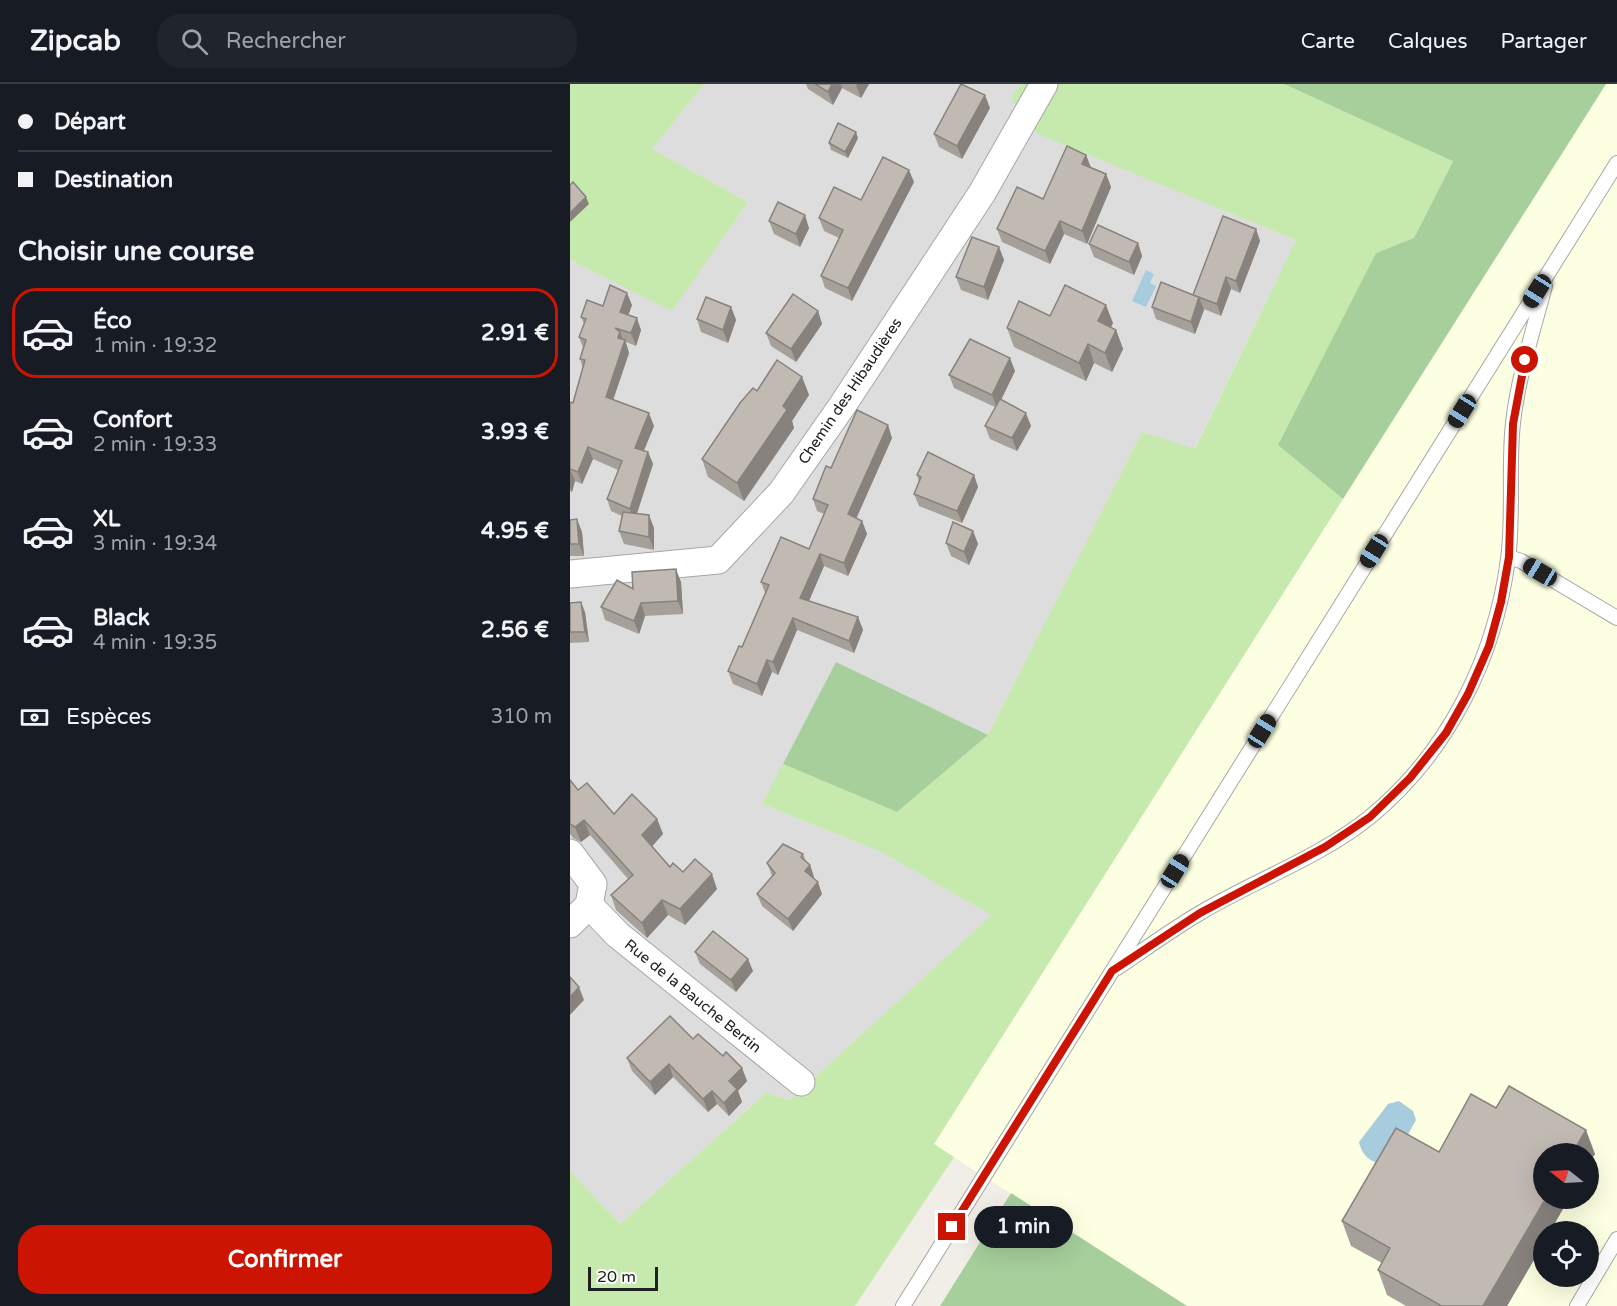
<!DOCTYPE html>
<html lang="fr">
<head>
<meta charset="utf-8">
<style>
	body { margin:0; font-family:"Varela Round",sans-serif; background:#20242c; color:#f1f3f6; height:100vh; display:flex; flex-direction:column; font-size:22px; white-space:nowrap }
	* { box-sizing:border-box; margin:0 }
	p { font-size:20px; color:#9ea1a6 }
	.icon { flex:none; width:33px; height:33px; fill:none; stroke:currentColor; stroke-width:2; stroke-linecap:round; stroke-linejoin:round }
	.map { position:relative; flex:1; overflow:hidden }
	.sheet { display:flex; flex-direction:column; background:#171b24; width:570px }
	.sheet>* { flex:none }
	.banner { display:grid; align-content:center; height:132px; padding:0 18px; background:#171b24 }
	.needle { width:39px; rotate:288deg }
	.tools { position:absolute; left:963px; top:1059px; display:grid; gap:12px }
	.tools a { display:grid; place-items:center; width:66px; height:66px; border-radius:50%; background:#171b24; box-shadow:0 6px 24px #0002; font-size:30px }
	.scale { position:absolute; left:18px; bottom:15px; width:70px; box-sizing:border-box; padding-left:6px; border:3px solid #202020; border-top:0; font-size:16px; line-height:21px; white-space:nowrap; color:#202020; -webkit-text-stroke:4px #fff; paint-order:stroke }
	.end { position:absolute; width:27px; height:27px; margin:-14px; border:8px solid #cc1403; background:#fff; box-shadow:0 0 0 3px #fff }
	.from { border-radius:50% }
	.bubble { position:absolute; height:42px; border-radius:21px; background:#171b24; box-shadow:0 6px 24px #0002; font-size:20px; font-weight:800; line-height:42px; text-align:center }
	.car { position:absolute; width:18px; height:36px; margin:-18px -9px; border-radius:8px; box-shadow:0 0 4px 2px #0007; background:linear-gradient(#222 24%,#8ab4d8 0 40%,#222 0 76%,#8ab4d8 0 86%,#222 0) }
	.banner b { display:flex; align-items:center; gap:21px; height:57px; font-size:22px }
	.banner b+b { border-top:2px solid #363941 }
	.banner i { width:15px; height:15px; background:#f1f3f6 }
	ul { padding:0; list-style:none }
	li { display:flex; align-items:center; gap:18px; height:90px; margin:0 12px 9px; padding:0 6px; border:3px solid transparent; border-radius:24px }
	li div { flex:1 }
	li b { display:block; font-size:22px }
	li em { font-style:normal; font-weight:800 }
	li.on { border-color:#cc1403 }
	li>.icon { width:54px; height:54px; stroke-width:1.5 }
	h2 { padding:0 18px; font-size:27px; line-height:72px }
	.pay { display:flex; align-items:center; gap:15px; height:66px; padding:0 18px; font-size:22px }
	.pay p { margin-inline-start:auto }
	.primary-button { display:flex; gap:12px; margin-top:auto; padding:12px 18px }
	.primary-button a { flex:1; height:69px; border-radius:24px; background:#cc1403; color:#fff; font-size:24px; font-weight:800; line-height:69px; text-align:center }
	header { display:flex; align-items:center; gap:36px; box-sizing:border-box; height:84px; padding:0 30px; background:#171b24; border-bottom:2px solid #363941 }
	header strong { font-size:28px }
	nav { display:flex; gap:33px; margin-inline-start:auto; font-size:21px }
	.search { width:420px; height:54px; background:#20242c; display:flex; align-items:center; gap:15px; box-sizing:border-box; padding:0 21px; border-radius:24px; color:#9ea1a6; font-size:22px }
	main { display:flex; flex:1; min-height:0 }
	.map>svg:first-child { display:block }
	.residential { fill:#dedddd }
	.education { fill:#fcffe1; fill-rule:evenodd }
	.grass { fill:#c6e9ad }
	.forest { fill:#a6cf9c }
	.water { fill:#a7ccdd }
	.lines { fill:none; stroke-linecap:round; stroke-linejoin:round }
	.lane-casing { stroke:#a7a7a7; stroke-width:16 }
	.street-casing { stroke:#a7a7a7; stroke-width:29 }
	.lane { stroke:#fff; stroke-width:14 }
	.street { stroke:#fff; stroke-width:27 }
	.wall { fill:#a6a09a }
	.shaded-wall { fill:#87827d }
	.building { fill:#c1bab3; stroke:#87827d; stroke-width:1.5 }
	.route { stroke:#cc1403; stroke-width:8 }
	.labels { text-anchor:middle; stroke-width:5; stroke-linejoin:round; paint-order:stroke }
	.street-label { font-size:15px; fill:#202020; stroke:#fff }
</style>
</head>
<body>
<header>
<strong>Zipcab</strong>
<div class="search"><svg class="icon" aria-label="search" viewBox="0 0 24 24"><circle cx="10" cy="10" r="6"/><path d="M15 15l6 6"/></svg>Rechercher</div>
<nav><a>Carte</a><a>Calques</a><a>Partager</a></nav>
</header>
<main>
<section class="sheet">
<div class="banner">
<b><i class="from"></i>Départ</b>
<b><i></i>Destination</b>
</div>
<h2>Choisir une course</h2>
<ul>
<li class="on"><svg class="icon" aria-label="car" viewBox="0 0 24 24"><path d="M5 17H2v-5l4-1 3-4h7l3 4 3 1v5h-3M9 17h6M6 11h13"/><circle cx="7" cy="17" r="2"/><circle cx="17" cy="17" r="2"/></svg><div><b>Éco</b><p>1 min · 19:32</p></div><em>2.91 €</em></li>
<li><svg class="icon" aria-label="car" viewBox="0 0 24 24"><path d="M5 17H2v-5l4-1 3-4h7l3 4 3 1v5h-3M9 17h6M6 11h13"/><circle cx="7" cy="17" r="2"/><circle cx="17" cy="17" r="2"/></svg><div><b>Confort</b><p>2 min · 19:33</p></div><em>3.93 €</em></li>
<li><svg class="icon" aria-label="car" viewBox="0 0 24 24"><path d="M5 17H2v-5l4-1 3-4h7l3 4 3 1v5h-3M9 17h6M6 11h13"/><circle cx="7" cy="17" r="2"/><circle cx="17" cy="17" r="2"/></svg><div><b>XL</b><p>3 min · 19:34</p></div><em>4.95 €</em></li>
<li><svg class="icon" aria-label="car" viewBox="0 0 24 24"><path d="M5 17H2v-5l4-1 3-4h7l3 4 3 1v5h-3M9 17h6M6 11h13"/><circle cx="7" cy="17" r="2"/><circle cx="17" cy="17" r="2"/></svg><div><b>Black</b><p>4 min · 19:35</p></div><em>2.56 €</em></li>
</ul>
<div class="pay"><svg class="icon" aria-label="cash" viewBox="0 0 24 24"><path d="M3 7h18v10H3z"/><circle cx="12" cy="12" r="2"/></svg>Espèces<p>310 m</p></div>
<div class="primary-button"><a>Confirmer</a></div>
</section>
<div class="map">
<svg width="1047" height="1222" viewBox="0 0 1047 1222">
	<rect width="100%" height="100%" fill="#f0eee6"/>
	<!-- residential -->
	<polygon class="residential" points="134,0 450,0 441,15 469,50 726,156 624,366 572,348 418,651 267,579 192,720 309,767 423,831 220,1016 196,1009 50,1140 0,1087 0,176 102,226 178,118 82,65"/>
	<!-- education -->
	<path class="education" d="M 1036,0 L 1047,0 L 1047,1222 L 617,1222 L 363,1060 ZM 974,1070 L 1018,1070 L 1018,1114 L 974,1114 ZM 974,1148 L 1018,1148 L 1018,1192 L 974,1192 Z"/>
	<!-- grass -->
	<g class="grass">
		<polygon points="0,0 134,0 82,65 178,118 102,227 0,176"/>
		<polygon points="450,0 714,0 883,76 844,154 806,169 708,361 773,415 364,1060 384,1073 285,1222 0,1222 0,1087 50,1140 196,1009 220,1016 422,831 309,767 192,720 213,680 327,728 418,651 572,348 625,365 726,156 468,50 441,15"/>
	</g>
	<!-- forest -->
	<g class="forest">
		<polygon points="714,0 1036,0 773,415 708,361 806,169 844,154 883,77"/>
		<polygon points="266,578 418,651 327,728 213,680"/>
		<polygon points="441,1109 617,1222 370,1222"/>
	</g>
	<!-- water -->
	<g class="water">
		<polygon points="576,186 584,190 580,199 586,202 576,223 562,217"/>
		<path d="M 829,1017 L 843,1027 L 846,1036 L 821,1081 C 805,1080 793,1076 789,1058 L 818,1020 Z"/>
	</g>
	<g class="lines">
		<defs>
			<g id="lane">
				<polyline points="939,473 951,477 1047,534"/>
				<path d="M 547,884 C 574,866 601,846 630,829 C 685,796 749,774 800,733 C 878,669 925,574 938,475 C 944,431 938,384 943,339 C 948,293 963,248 975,202"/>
				<polyline points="333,1222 1047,79"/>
				<polyline points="1007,1222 1047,1155"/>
			</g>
			<g id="street">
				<polyline points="0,490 148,476 211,409 272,322 412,109 474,0"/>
				<polyline points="0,769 23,800 19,821 0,840"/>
				<polyline points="19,821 48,851 231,998"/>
			</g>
		</defs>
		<!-- lane casing -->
		<use href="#lane" class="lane-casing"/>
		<!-- street casing -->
		<use href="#street" class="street-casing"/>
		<!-- lane -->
		<use href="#lane" class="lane"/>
		<!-- street -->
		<use href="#street" class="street"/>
	</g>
	<!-- wall -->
	<g class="wall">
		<polygon points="236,0 299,0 291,14 272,4 263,21 238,5"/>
		<polygon points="420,24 392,75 369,63 364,50"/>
		<polygon points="288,54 278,74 261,66 259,59"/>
		<polygon points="516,71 521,84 536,90 541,103 517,160 494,150 480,180 432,158 427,145 473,115"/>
		<polygon points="344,98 282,217 255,204 251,192 269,154 254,147 249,134 291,116"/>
		<polygon points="199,137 239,144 230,163 204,150"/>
		<polygon points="686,145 690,157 670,209 661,205 651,232 634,225 625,250 586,235 582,223 623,211"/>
		<polygon points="568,159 572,172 564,191 524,173 519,160"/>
		<polygon points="429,163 434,176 418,216 391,206 386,193"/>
		<polygon points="62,221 58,231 71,246 66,262 56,258 59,269 43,316 84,342 74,366 78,368 83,380 67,430 84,444 84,466 54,460 49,447 52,432 41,427 37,415 48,386 23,375 12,400 5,397 2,408 0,407 0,318 3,319 13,284 10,275 13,264 9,253 14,240 11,233 33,222"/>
		<polygon points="161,223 166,236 158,259 131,248 127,235"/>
		<polygon points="248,227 252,240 226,278 201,262 196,249"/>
		<polygon points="480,232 543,239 541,243 546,246 553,265 542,288 524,279 516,297 444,263 437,244"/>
		<polygon points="445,287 431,316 461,342 447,367 420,355 415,342 425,323 384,304 379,291"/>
		<polygon points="232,293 239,311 222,337 224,344 174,417 138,393 132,375 187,307"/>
		<polygon points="322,354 286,434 292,437 297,450 278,492 254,482 239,517 288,533 293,546 284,569 227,546 208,591 202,588 192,612 163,600 158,587 172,563 195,509 191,498 239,465 254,430 247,427 243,415 261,384"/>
		<polygon points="347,391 404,391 408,403 392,439 349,422 344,410 349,398"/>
		<polygon points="0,436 12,448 14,472 0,472"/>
		<polygon points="403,447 408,460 399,481 381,472 376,459"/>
		<polygon points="111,498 113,530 75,532 69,550 35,536 31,523 63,505"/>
		<polygon points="0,519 15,528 19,558 0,559"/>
		<polygon points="0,696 8,706 44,730 87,735 93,750 82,762 100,783 113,788 147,805 115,841 98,831 77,854 46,826 41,811 58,795 20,751 11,758 3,754 0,750"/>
		<polygon points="233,770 236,777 240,781 244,793 243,794 252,810 223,847 192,822 187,810 202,792 197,779"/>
		<polygon points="125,868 183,887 166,908 130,880"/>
		<polygon points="123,955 172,984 177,997 168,1007 172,1018 159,1032 147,1020 138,1028 103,993 85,1011 62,987 57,974"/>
		<polygon points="926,1024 1025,1070 974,1114 999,1114 937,1222 836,1222 817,1211 808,1186 812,1179 781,1162 772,1137 869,1068"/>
	</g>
	<!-- shaded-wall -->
	<g class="shaded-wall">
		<polygon points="262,0 271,0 272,4 263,21 258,8"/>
		<polygon points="287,0 299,0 291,14 286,1"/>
		<polygon points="415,11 420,24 392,75 387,62"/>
		<polygon points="286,48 288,54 278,74 275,68"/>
		<polygon points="516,71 521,84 512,80"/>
		<polygon points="339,86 344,98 282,217 278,204"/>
		<polygon points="536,90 541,103 517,160 512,147"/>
		<polygon points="16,113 19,120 0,138 0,129"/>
		<polygon points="235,131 239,144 230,163 226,150"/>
		<polygon points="490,137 494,150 480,180 475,167"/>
		<polygon points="686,145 690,157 670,209 666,197"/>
		<polygon points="568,159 572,172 564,191 559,178"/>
		<polygon points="429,163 434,176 418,216 414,203"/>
		<polygon points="656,193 661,205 651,232 647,220"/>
		<polygon points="57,209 62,221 55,240 50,228"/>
		<polygon points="629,213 634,226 625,250 621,238"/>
		<polygon points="536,221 543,239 535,256 528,237"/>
		<polygon points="161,223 166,236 158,259 153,246"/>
		<polygon points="248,227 252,240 226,278 221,265"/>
		<polygon points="67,234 71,246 66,262 61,249"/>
		<polygon points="546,246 553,265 542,288 535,269"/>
		<polygon points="50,248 54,259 55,256 59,269 40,325 36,313"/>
		<polygon points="518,260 524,279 516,297 509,279"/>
		<polygon points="440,274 445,287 427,324 422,311"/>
		<polygon points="232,293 239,311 222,337 224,344 174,417 167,399 213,322"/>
		<polygon points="79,329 84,342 70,376 65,364"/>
		<polygon points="456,329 461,342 447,367 442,354"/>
		<polygon points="318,341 322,354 283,442 278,430"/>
		<polygon points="18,363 23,375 12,400 8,388"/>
		<polygon points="78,368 83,380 64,438 60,425"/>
		<polygon points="0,385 5,397 2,408 0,403"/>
		<polygon points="404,391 408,403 392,439 387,427"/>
		<polygon points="79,431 84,444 84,466 79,453"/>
		<polygon points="7,435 12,448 14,472 9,460"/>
		<polygon points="292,437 297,450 278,492 274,479"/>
		<polygon points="403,447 408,460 399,481 394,468"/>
		<polygon points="250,470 254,482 235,526 230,514"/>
		<polygon points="106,485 111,498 113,530 108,517"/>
		<polygon points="11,518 15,528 19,558 15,548"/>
		<polygon points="71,519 75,532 69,550 64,537"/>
		<polygon points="288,533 293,546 284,569 279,557"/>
		<polygon points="223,534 227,546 208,591 203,578"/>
		<polygon points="197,576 202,588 192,612 187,600"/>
		<polygon points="87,735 93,750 78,767 72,751"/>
		<polygon points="14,736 20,751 11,758 5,743"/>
		<polygon points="240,781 244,793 239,799 235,787"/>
		<polygon points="142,790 147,805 115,841 110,825"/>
		<polygon points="248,798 252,810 223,847 218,835"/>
		<polygon points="92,816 98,831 77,854 72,839"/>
		<polygon points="178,875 183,887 166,908 161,896"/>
		<polygon points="9,903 14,916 0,931 0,913"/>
		<polygon points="99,980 103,993 85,1011 80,998"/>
		<polygon points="172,984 177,997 168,1007 172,1018 159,1032 154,1019 159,997"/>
		<polygon points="142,1007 147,1020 138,1028 133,1015"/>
		<polygon points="1016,1046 1025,1070 1018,1081 1018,1070 1002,1070"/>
		<polygon points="976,1114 999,1114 980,1148 974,1148 974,1159 937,1222 913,1222"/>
	</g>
	<!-- building -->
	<g class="building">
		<polygon points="245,0 262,0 258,8"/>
		<polygon points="391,0 415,11 387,62 364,50"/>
		<polygon points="268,39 286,48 275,68 259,59"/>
		<polygon points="497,62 516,71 512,80 536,90 512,147 490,137 475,167 427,145 447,103 473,115"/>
		<polygon points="313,73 339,86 278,204 251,192 273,146 249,134 264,103 291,116"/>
		<polygon points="3,98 16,113 0,129 0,101"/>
		<polygon points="208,118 235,131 226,150 199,137"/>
		<polygon points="653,132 686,145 666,197 656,193 647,220 623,211 629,213 621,238 582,223 591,198 623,211"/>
		<polygon points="528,141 568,159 559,178 519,160"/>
		<polygon points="402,153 429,163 414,203 386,193"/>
		<polygon points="40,201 57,209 50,228 67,234 61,249 45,244 50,248 48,254 55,256 36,313 79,329 65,364 78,368 60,425 37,415 52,377 18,363 8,388 0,385 0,386 0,318 3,319 15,276 10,275 16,256 9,253 16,235 11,233 17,216 33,222"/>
		<polygon points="495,201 536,221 528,237 546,246 535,269 518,260 509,279 437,244 449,217 480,232"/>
		<polygon points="223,210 248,227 221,265 196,249"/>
		<polygon points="136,213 161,223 153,246 127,235"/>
		<polygon points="400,255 440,274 422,311 379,291"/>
		<polygon points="207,276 232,293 213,322 217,326 167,399 132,375 170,319 183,304 187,307"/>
		<polygon points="430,315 456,329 442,354 415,342"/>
		<polygon points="287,326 318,341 278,430 292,437 274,479 250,470 230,514 288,533 279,557 223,534 203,578 197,576 187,600 158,587 169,562 172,563 199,501 191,498 211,453 239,465 258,421 243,415 256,382 261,384"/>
		<polygon points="358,368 404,391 387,427 344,410 351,393 347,391"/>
		<polygon points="53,428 79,431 79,453 49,447"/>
		<polygon points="7,435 9,460 0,460 0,436"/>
		<polygon points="383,438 403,447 394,468 376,459"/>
		<polygon points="106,485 108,517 71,519 64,537 31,523 47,496 63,505 62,488"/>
		<polygon points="11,518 15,548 0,548 0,519"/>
		<polygon points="0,696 8,706 17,699 44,730 62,710 87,735 72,751 100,783 103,779 113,788 125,775 142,790 110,825 92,816 72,839 41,811 63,791 14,736 5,743 0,740"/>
		<polygon points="213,760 233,770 231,773 240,781 235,787 248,798 218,835 187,810 205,789 197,779"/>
		<polygon points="143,847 178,875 161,896 125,868"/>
		<polygon points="0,893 9,903 0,913"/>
		<polygon points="100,932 123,955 128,950 153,972 156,968 172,984 159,997 167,1005 154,1019 142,1007 133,1015 99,980 80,998 57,974"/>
		<polygon points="939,1002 1016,1046 1002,1070 974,1070 974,1114 976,1114 913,1222 870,1222 870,1221 808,1186 820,1164 772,1137 826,1044 869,1068 901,1010 926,1024"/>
	</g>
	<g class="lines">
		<!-- route -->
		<polyline class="route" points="382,1143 542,887 630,829 755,763 800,733 840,694 876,649 898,610 919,562 931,518 939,473 943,340 955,276"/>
	</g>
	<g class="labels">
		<!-- street labels -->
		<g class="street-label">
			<text transform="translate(280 307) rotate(-56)" y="5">Chemin des Hibaudières</text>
			<text transform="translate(123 912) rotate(39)" y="5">Rue de la Bauche Bertin</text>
		</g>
	</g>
</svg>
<div class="tools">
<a><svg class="needle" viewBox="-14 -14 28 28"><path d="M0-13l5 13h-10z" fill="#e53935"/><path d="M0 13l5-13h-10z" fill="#9ea1a6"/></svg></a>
<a><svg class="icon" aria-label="locate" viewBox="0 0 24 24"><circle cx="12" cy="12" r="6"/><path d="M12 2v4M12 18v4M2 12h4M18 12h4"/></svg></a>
</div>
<div class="scale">20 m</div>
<i class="end from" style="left:955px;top:276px"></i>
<i class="end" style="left:382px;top:1143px"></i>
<div class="bubble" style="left:404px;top:1122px;width:99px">1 min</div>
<i class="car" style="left:967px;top:207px;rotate:212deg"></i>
<i class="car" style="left:892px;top:327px;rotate:212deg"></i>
<i class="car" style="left:804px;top:467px;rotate:212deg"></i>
<i class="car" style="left:970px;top:488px;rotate:301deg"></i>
<i class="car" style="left:692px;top:647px;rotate:32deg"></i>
<i class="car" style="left:605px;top:787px;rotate:32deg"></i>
</div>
</main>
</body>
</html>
